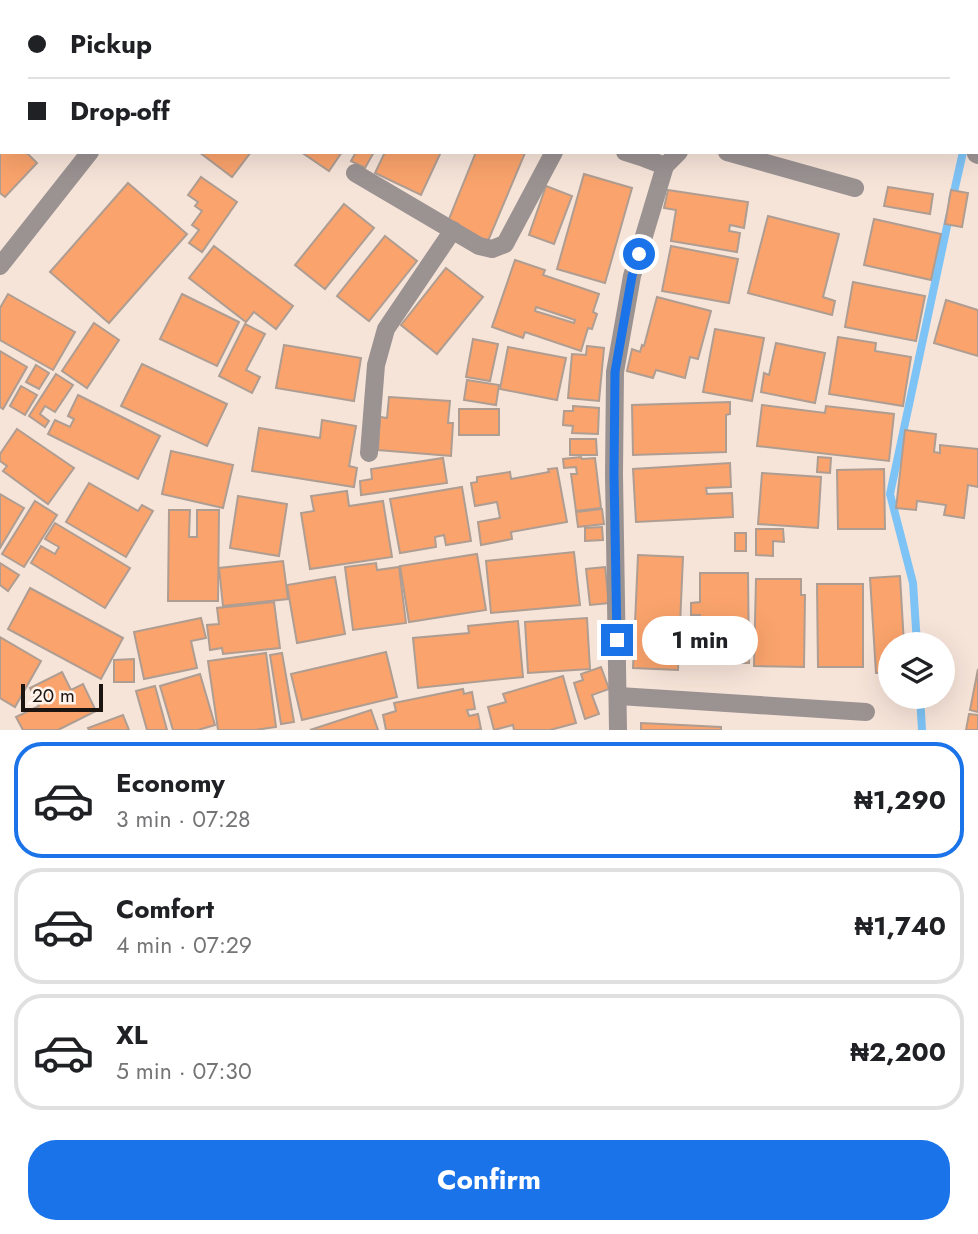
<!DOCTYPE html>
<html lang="en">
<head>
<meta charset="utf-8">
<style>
	body { margin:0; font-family:Jost,sans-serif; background:#f2f2f2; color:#202124; height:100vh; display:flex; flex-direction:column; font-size:26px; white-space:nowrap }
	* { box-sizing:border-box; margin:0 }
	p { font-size:23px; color:#757577 }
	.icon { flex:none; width:38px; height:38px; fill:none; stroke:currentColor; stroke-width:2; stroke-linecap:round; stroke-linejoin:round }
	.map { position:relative; height:730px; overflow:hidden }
	.panel { display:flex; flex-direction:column; background:#fff; flex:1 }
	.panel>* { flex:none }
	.guide { position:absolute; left:0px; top:0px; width:978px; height:154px; box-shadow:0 7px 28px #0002; display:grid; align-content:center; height:154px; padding:0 28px; background:#fff }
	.controls { position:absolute; left:878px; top:632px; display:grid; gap:14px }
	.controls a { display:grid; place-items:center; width:77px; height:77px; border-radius:50%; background:#fff; box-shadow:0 7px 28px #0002; font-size:35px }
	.scale { position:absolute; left:21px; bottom:18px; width:82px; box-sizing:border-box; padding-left:7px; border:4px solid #1b1410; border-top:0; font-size:19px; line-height:24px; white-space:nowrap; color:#1b1410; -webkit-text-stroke:5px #fff3ec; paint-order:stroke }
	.end { position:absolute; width:32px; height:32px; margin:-16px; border:9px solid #1a73e8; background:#fff; box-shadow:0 0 0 4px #fff }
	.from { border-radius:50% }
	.bubble { position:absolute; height:49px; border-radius:24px; background:#fff; box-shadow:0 7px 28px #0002; font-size:23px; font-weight:700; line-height:49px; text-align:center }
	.guide b { display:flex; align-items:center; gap:24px; height:66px; font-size:26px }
	.guide b+b { border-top:2px solid #e0e0e0 }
	.guide i { width:18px; height:18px; background:#202124 }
	ul { padding:12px 0 0; list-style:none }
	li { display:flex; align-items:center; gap:21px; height:116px; margin:0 14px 10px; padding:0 14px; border:4px solid #e0e0e0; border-radius:28px }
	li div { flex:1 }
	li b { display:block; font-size:26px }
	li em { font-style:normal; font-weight:700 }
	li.current { border-color:#1a73e8 }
	li>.icon { width:63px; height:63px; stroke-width:1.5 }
	.primary-button { display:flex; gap:14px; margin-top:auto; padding:14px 28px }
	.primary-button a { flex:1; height:80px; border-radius:28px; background:#1a73e8; color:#fff; font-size:28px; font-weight:700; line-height:80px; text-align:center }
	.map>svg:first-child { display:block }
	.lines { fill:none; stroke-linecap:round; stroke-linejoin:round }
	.stream { stroke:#7ec3f6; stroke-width:8 }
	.building { fill:#faa36c; stroke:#af9d92; stroke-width:2; fill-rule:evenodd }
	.minor { stroke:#9b9292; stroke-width:18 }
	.route { stroke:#1a73e8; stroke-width:9 }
</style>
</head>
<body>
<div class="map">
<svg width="978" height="730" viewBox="0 0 978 730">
	<rect width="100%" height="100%" fill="#f7e4d9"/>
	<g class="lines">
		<!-- stream -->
		<g class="stream">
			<polyline points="976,88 978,81"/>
			<polyline points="952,201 963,152"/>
			<polyline points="917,644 913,583 890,494 949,217"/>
			<polyline points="920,696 922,730"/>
		</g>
	</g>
	<!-- building -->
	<g class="building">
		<polygon points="851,0 952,0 952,2 850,2"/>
		<polygon points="0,128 2,130 2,152 26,152 37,163 5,197 0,193"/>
		<polygon points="199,152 251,152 232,177"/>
		<polygon points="301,152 342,152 329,171"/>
		<polygon points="356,152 374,152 365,168 351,161"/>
		<polygon points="385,152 441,152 421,195 375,173"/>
		<polygon points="476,152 525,153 488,241 447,224"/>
		<polygon points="584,174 632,188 605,283 557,269"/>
		<polygon points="201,177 237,202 202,252 189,243 199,230 192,225 202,211 195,206 198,202 188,195"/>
		<polygon points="128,183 187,234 109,323 50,272"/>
		<polygon points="546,186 572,196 554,244 529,235"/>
		<polygon points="888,187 933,194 930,214 884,206"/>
		<polygon points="668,190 748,202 744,228 730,225 729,231 740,233 737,252 671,241 676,210 664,208"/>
		<polygon points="951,190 968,193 962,227 945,224"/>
		<polygon points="344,204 374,228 325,289 295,265"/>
		<polygon points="768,216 839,234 823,297 835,301 832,315 748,293"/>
		<polygon points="874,219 941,234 931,280 864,265"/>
		<polygon points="385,236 417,261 369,321 337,296"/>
		<polygon points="214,246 293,306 276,329 254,312 246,322 189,278"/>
		<polygon points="671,246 738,259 729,303 662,291"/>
		<path d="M 515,260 L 545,270 L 543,275 L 599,294 L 593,312 L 597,314 L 592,329 L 588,328 L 581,351 L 525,332 L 523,338 L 492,327 ZM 536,307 L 575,320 L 574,323 L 535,311 Z"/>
		<polygon points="446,268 483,297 437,354 401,325"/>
		<polygon points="853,282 925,296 916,341 845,327"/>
		<polygon points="8,294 75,332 53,370 0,340 0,308"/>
		<polygon points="182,294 239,322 217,366 160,339"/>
		<polygon points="657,297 711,311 698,359 690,357 685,378 656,370 653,378 627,371 632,349 640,352 642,345 644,346"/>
		<polygon points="946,300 978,310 978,356 934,343"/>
		<polygon points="94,323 119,340 87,388 62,371"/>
		<polygon points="245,324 265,334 246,370 260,377 252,393 219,376"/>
		<polygon points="715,329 764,338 752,401 703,392"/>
		<polygon points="838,337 876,343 875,351 911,357 903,406 829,394"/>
		<polygon points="473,339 498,344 490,381 466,377"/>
		<polygon points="776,343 825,353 815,403 761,392 764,373 769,375"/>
		<polygon points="284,345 361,358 354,401 276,388"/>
		<polygon points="587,346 604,348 599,401 568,398 572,354 586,355"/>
		<polygon points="508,347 566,358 557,400 500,389"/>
		<polygon points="0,351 27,367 3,409 0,407"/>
		<polygon points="142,364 227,404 207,446 121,406"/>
		<polygon points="36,365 49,373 39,389 26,382"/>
		<polygon points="56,374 73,385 55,412 45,406 40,414 49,421 45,427 29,416"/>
		<polygon points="467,380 499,385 496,405 464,400"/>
		<polygon points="21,386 37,395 25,415 10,406"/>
		<polygon points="78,395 160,436 138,479 48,434 55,420 70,427 74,419 68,416"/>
		<polygon points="389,397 450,401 448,423 453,423 451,456 378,450 380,417 387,418"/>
		<polygon points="730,402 730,414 726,415 726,452 633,455 632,405"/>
		<polygon points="762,405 825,413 826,406 894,414 889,461 757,446"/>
		<polygon points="573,406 599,408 598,434 572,433 573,426 563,425 564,411 573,411"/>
		<rect x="459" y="409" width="40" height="26"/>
		<polygon points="322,420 356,426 349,466 357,468 354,487 252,471 259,428 320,438"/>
		<polygon points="17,429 74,468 48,504 3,471 7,466 0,461 0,454"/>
		<polygon points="905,430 936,434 934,452 940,453 940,445 978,449 978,487 968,485 964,518 944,515 946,505 917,501 916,510 896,508"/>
		<polygon points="570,439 596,439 597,455 570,455"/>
		<polygon points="171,451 233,465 223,508 162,494"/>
		<polygon points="581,457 582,459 595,458 601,508 576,511 571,474 577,474 576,467 564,468 563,459"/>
		<polygon points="818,457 831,458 830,473 817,472"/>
		<polygon points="443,458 447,483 361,495 360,481 372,479 371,469"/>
		<polygon points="730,463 731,487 706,488 707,494 732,493 733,517 636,522 633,469"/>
		<polygon points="557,468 567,522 511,532 512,539 481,545 478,522 500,518 497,502 475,506 471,483 477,482 477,477 510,472 511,479 549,472 548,469"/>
		<polygon points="884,469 885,529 838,529 837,470"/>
		<polygon points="762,473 821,477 818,528 758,524"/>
		<polygon points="89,483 138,511 142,505 153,511 126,557 66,522"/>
		<polygon points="462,487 471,541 446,545 444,535 435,537 436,547 400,553 390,499"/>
		<polygon points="347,491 349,506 383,501 392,557 310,569 301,513 314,511 311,496"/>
		<polygon points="0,494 24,508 0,548"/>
		<polygon points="238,496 287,504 279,556 230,548"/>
		<polygon points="35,501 57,515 24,567 2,554"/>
		<polygon points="602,509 604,524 578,527 576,512"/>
		<polygon points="169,510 190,510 189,537 197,537 197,510 219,510 218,601 168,601"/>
		<polygon points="55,523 130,568 105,608 31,563 41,546 55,554 59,547 45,539"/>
		<polygon points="602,527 603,540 585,541 585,528"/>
		<polygon points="756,529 783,529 784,542 773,541 773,556 756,555"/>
		<rect x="735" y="533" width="11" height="18"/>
		<polygon points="574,552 580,605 491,613 486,561"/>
		<polygon points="477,554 486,610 409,622 400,566"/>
		<polygon points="638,555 683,557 678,670 633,668"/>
		<polygon points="283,561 288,599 223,606 219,568"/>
		<polygon points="0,563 19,575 8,591 0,585"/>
		<polygon points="376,563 377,570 399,567 406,623 353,630 345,567"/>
		<polygon points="605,567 609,603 590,605 586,569"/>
		<polygon points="700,573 748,573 749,663 701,663 700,615 691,615 691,603 700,602"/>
		<polygon points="900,576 904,644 891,644 891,672 876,673 870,578"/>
		<polygon points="335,577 345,634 297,643 287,585"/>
		<polygon points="756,579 801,579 801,595 805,595 804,667 754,666"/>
		<polygon points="817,584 863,584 863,667 818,667"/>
		<polygon points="30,588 123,638 101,679 8,629"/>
		<polygon points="274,602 280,648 223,654 222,648 210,650 207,625 219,624 217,608"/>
		<polygon points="201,618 206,638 191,641 197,668 144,679 134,632"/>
		<polygon points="587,618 590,669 528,673 525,622"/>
		<polygon points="518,621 523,677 418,688 413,638 469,633 468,626"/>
		<polygon points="0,637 41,661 15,707 0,698"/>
		<polygon points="386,652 397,697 302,720 291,674"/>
		<polygon points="266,653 276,727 255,730 218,730 208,661"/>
		<polygon points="282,653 294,722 281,724 270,655"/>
		<polygon points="134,659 134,682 114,682 114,660"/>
		<polygon points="601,667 609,689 592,695 599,714 585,719 574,683 583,680 581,674"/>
		<polygon points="978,669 978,712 970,710"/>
		<polygon points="62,672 71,690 83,684 96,711 58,730 23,730 16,717 39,706 30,688"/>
		<polygon points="200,674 215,725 198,730 173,730 160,686"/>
		<polygon points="563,676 576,723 550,730 514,730 513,725 494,730 488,707 506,702 503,694"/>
		<polygon points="155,686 167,730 147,730 136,691"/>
		<polygon points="463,689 464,694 472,692 475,709 467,710 469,716 478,714 481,729 475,730 386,730 383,715 396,711 394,703"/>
		<polygon points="371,710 378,730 310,730"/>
		<polygon points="969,714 978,715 978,730 966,730"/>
		<polygon points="123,715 129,730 89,730 88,728"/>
		<polygon points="641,723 721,727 721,730 641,730"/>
	</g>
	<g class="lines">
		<!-- minor -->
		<g class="minor">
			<polyline points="200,2 201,0"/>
			<polyline points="550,2 550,0"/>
			<polyline points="713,2 714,0"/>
			<polyline points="625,152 644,158 665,166"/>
			<polyline points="727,152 855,188"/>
			<polyline points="976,154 978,155"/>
			<polyline points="355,173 479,246 492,249 505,244 554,152"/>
			<polyline points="0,266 90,152"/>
			<polyline points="369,453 376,365 386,329 453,230"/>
			<polyline points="619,696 866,712"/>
			<polyline points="618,730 614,474 615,372 632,276 665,166 679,152"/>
		</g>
	</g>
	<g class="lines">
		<!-- route -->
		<polyline class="route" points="617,640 614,474 615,372 632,276 639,254"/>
	</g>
</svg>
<div class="controls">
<a><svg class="icon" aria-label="layers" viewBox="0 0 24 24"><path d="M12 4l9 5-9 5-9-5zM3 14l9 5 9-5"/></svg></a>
</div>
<div class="scale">20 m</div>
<i class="end from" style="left:639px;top:254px"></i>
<i class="end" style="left:617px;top:640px"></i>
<div class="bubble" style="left:642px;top:616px;width:116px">1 min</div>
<div class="guide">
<b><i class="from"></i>Pickup</b>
<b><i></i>Drop-off</b>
</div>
</div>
<section class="panel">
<ul>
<li class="current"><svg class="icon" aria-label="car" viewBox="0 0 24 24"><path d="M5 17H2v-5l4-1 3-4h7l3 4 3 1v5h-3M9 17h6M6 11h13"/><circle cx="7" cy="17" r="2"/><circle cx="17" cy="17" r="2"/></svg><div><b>Economy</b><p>3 min · 07:28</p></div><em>₦1,290</em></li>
<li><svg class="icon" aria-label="car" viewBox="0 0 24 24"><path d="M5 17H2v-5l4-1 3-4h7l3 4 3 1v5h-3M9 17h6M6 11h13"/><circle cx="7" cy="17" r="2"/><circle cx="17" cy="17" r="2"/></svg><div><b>Comfort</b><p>4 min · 07:29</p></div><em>₦1,740</em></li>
<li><svg class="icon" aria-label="car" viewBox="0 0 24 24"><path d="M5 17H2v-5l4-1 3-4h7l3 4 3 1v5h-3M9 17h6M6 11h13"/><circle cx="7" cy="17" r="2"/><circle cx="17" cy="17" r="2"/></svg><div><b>XL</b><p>5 min · 07:30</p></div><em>₦2,200</em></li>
</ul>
<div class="primary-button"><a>Confirm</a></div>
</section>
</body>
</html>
